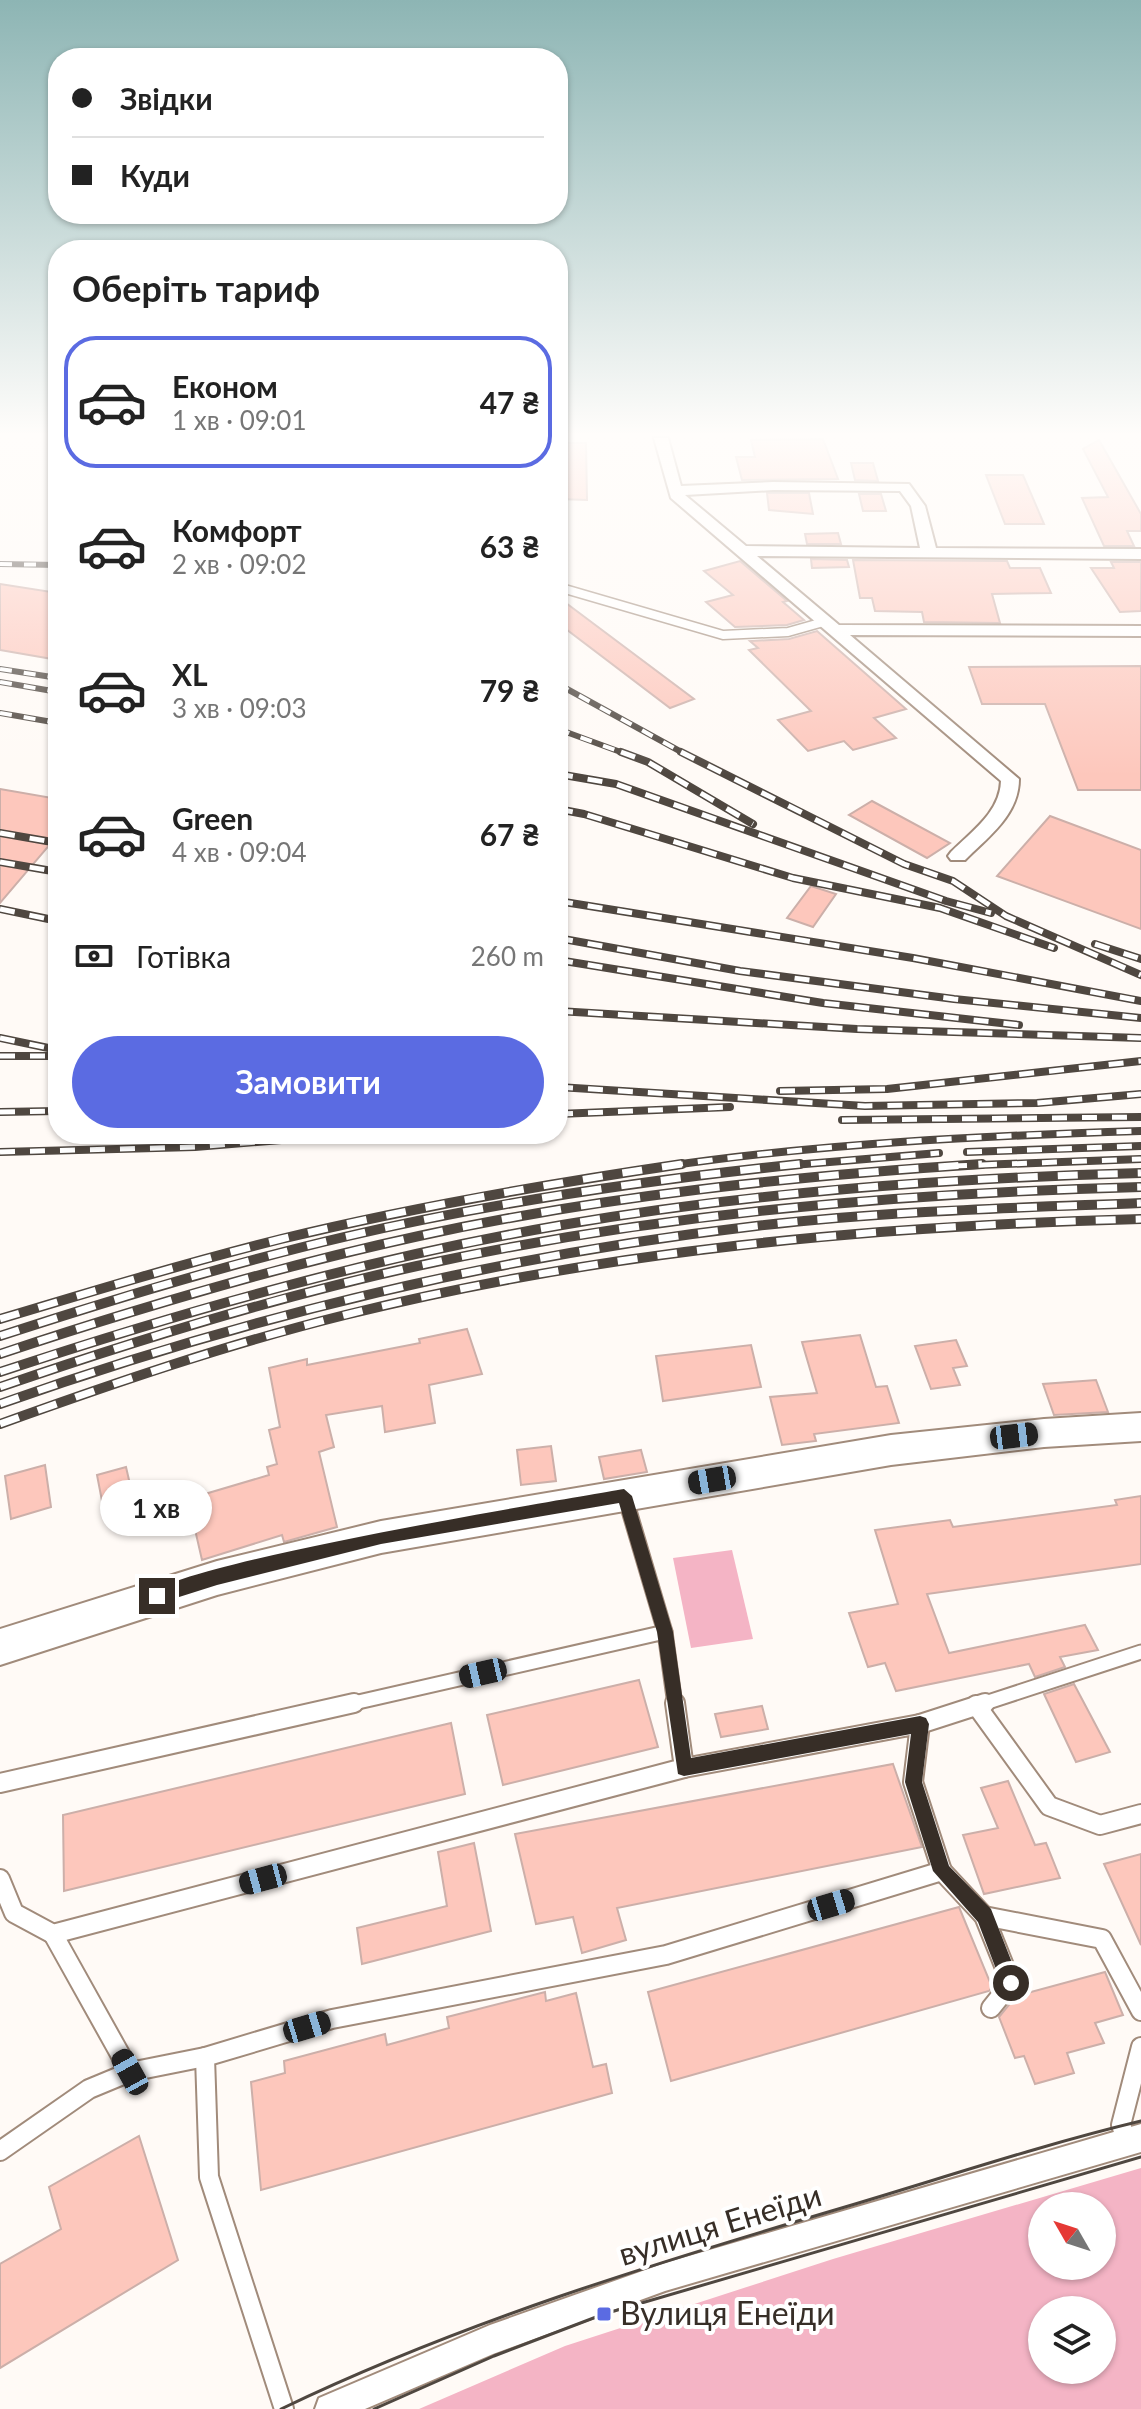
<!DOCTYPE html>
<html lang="uk">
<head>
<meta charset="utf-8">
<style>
	body { margin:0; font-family:Lato,sans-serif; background:#f6f6f6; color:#222; height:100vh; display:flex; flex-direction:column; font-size:30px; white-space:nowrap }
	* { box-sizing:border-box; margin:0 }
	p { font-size:26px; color:#767676 }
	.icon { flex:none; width:44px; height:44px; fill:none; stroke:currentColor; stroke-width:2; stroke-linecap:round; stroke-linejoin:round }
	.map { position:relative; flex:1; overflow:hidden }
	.details { position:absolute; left:48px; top:240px; width:520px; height:904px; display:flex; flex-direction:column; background:#fff; border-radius:32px; box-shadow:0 2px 6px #0004 }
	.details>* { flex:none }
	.guide { position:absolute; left:48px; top:48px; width:520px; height:176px; border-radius:32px; box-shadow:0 2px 6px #0004; display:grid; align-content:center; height:176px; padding:0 24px; background:#fff }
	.needle { width:52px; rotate:309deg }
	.controls { position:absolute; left:1028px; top:2192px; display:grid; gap:16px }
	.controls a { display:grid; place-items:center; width:88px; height:88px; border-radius:50%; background:#fff; box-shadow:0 2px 6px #0004; font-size:40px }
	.end { position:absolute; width:36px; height:36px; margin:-18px; border:10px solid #372e27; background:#fff; box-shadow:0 0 0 4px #fff }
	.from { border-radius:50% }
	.bubble { position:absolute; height:56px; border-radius:28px; background:#fff; box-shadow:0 2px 6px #0004; font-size:26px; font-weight:700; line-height:56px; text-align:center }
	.car { position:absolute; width:24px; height:48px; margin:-24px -12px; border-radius:10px; box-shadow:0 0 6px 2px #0007; background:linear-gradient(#222 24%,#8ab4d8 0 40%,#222 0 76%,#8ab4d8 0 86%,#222 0) }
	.guide b { display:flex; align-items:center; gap:28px; height:76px; font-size:30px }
	.guide b+b { border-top:2px solid #e0e0e0 }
	.guide i { width:20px; height:20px; background:#222 }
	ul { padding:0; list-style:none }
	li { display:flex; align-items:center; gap:24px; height:132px; margin:0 16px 12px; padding:0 8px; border:4px solid transparent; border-radius:32px }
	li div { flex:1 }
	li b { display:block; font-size:30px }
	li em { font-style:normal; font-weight:700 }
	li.current { border-color:#5b6be2 }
	li>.icon { width:72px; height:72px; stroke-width:1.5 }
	h2 { padding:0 24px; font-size:36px; line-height:96px }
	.pay { display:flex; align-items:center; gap:20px; height:88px; padding:0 24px; font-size:30px }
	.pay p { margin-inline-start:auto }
	.primary-button { display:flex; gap:16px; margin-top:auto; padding:16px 24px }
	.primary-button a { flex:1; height:92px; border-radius:48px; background:#5b6be2; color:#fff; font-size:32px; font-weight:700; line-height:92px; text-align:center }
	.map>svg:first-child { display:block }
	.green { fill:#f4b4c5; fill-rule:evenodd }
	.building { fill:#fdc7bc; stroke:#ccafa9; stroke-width:2 }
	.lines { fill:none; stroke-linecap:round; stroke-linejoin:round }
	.service-far2-casing { stroke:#a18b7b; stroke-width:11 }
	.service-far1-casing { stroke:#a18b7b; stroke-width:17 }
	.service-casing { stroke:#a18b7b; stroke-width:22 }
	.pedestrian-casing { stroke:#a18b7b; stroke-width:4 }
	.minor-casing { stroke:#a18b7b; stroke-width:4 }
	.tertiary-casing { stroke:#a18b7b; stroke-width:4 }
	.service-far2 { stroke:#fff; stroke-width:8 }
	.service-far1 { stroke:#fff; stroke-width:13 }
	.service { stroke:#fff; stroke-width:18 }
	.pedestrian { fill:#fff; fill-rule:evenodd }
	.minor { fill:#fff; fill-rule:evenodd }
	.tertiary { fill:#fff; fill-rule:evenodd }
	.tram { stroke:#4f4740; stroke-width:3 }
	.rail-far2-casing { stroke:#4f4740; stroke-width:6 }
	.rail-far1-casing { stroke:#4f4740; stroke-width:8 }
	.rail-casing { stroke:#4f4740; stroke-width:10 }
	.rail-far2 { stroke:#fff; stroke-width:4; stroke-dasharray:12; stroke-linecap:butt }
	.rail-far1 { stroke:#fff; stroke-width:5; stroke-dasharray:15; stroke-linecap:butt }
	.rail { stroke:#fff; stroke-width:7; stroke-dasharray:20; stroke-linecap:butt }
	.route { fill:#372e27 }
	.poi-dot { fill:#5b6be2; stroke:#fff; stroke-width:3 }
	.labels { text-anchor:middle; stroke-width:8; stroke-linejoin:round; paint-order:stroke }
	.near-street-label { font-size:32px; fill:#372e27; stroke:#fff }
	.near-poi-label { font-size:32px; fill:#372e27; stroke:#fff; text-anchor:start }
</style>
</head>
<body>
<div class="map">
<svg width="1141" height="2409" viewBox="0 0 1141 2409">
	<rect width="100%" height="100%" fill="#fffaf6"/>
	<!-- green -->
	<g class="green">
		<polygon points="732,1550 753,1639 691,1648 673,1558"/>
		<path d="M 1141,2168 L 1141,2409 L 419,2409 L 565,2346 L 833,2259 ZM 1042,2206 L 1102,2206 L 1102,2266 L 1042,2266 ZM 1042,2310 L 1102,2310 L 1102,2370 L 1042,2370 Z"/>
	</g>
	<!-- building -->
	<g class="building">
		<polygon points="823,439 838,479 742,480 736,457 755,457 751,440"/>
		<polygon points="1099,440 1141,514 1141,531 1127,531 1134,546 1104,546 1082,498 1108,497 1083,449"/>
		<polygon points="558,443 586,443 587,500 558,499"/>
		<polygon points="851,463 873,463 878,481 855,480"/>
		<polygon points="986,475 1023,475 1044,524 1005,524"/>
		<polygon points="767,493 809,493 813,514 769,510"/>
		<polygon points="859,494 881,494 886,511 863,511"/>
		<polygon points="838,533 841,544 807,544 805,534"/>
		<polygon points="811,559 847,560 849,567 812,568"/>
		<polygon points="853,560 1007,561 1010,568 1040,568 1051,593 992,594 1000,623 924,622 922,612 875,611 872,598 860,598"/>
		<polygon points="740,561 787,601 783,602 804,620 787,625 735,627 706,602 733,595 704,571"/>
		<polygon points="1111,562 1141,562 1141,611 1120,612 1091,568 1114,568"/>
		<polygon points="0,584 58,593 58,660 0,650"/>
		<polygon points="558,597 694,699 670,708 558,623"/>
		<polygon points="817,631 906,709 874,718 896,738 853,750 844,741 808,751 778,720 811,711 749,650 758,648 750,641 789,639"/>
		<polygon points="1141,666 1141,790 1078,790 1045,704 982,704 969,667"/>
		<polygon points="0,789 58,799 58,835 0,903"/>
		<polygon points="872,801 950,843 927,858 849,815"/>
		<polygon points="1050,816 1141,850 1141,929 997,876"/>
		<polygon points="811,886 836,894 813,927 787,918"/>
		<polygon points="467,1329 482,1374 429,1385 435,1423 385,1432 382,1406 326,1415 334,1447 319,1452 337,1527 284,1542 282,1535 202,1560 188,1499 269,1475 267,1467 277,1464 269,1430 280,1427 269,1368 307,1359 307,1365 420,1343 419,1339"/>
		<polygon points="860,1335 876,1387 887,1386 899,1423 814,1434 816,1441 782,1445 770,1397 817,1393 802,1342"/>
		<polygon points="956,1340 967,1366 953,1368 960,1385 931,1389 915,1346"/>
		<polygon points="751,1345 761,1387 663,1401 656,1356"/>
		<polygon points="1096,1380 1108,1412 1054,1415 1043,1384"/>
		<polygon points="551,1446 556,1481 521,1485 517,1450"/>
		<polygon points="641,1450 647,1472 604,1479 599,1457"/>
		<polygon points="45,1465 51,1507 11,1519 5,1476"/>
		<polygon points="126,1467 132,1493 102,1501 97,1475"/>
		<polygon points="1141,1496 1141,1564 927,1594 949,1653 1085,1625 1098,1650 1060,1657 1065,1667 1035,1677 1029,1664 896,1691 885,1663 868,1667 849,1613 898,1604 875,1530 950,1520 953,1527 1117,1505 1115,1500"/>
		<polygon points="639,1680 658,1747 503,1785 487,1715"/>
		<polygon points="1074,1684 1110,1752 1076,1762 1044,1694"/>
		<polygon points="762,1706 768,1729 721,1737 715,1714"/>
		<polygon points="451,1723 465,1794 64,1891 63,1815"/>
		<polygon points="893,1764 922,1847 617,1908 626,1940 582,1953 573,1917 536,1924 515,1834"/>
		<polygon points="1008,1781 1035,1845 1046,1843 1060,1878 984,1894 963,1835 998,1828 981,1788"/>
		<polygon points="474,1843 491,1931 362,1964 357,1928 447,1906 438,1852"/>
		<polygon points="1141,1854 1141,1945 1104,1864"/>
		<polygon points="959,1907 992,1987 989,1991 671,2081 648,1992"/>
		<polygon points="1105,1972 1123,2015 1095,2023 1104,2043 1067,2053 1074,2073 1035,2084 1024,2056 1015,2058 999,2017 1016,1996"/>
		<polygon points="545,1992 546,2001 576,1993 593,2067 606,2064 612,2093 261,2190 251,2082 285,2073 284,2061 385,2034 387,2045 449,2028 447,2017"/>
		<polygon points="139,2136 178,2260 0,2368 0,2264 61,2229 49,2187"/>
	</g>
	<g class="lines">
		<defs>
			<polyline id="service-far2" points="558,587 723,635 788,632 827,621"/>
			<g id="service-far1">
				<polyline points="625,1497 665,1632"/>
				<polyline points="345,1705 665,1632 675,1705"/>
				<polyline points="979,1705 1141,1652"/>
			</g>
			<g id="service">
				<polyline points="976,1705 1049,1806 1100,1825 1141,1814"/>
				<polyline points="920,1724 985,1703"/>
				<polyline points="684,1768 920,1724 913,1782 942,1871"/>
				<polyline points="0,1783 354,1703"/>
				<polyline points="0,1879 14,1913 53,1934 684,1768 675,1703"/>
				<polyline points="984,1916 1102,1939 1141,2011"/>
				<polyline points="130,2072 205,2057"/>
				<polyline points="1127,2142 1121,2125 1141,2047"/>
				<polyline points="0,2151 89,2089 130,2072 53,1934"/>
				<polyline points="284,2409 209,2177 205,2057 332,2019 666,1955 942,1871 984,1916 1011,1983 991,2008"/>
			</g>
			<polygon id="pedestrian" points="1141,2124 1141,2152 665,2291 493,2354 365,2409 315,2409 319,2398 490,2325 665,2263"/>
			<path id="minor" d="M 654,438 L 668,438 L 681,486 L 773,482 L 909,484 L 925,506 L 936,548 L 1141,549 L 1141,559 L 757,556 L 839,625 L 1141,626 L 1141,636 L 850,635 L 1019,779 C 1019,815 988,837 965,860 L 951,860 L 948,856 L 951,852 C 972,831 1000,812 1001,781 L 671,498 ZM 773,490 L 900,491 L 911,506 L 920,548 L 746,546 L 685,495 Z"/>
			<polygon id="tertiary" points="1141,1413 1141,1441 1044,1447 891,1465 381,1553 217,1595 0,1665 0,1629 217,1561 381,1521 891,1435 1044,1419"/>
		</defs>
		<!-- service-far2 casing -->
		<use href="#service-far2" class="service-far2-casing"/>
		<!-- service-far1 casing -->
		<use href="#service-far1" class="service-far1-casing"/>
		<!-- service casing -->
		<use href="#service" class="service-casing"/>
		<!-- pedestrian casing -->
		<use href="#pedestrian" class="pedestrian-casing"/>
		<!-- minor casing -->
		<use href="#minor" class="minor-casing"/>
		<!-- tertiary casing -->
		<use href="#tertiary" class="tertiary-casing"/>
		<!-- service-far2 -->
		<use href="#service-far2" class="service-far2"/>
		<!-- service-far1 -->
		<use href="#service-far1" class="service-far1"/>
		<!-- service -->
		<use href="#service" class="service"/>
		<!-- pedestrian -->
		<use href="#pedestrian" class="pedestrian"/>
		<!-- minor -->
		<use href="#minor" class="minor"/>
		<!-- tertiary -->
		<use href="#tertiary" class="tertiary"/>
		<!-- tram -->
		<g class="tram">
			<path d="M 281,2409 C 462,2322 652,2264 845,2207 C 943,2178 1041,2145 1141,2121"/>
			<polyline points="374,2409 494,2356 604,2314 1141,2157"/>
		</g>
		<defs>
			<g id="rail-far2">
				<polyline points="0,564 58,565"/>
				<polyline points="0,669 58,678"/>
				<polyline points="0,682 58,692"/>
				<polyline points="558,684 685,754"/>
				<polyline points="0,713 58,723"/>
				<polyline points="558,729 626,754"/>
			</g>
			<g id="rail-far1">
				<polyline points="621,752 648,762 753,824"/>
				<polyline points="681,752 904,864 953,881 1006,916 1141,975"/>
				<polyline points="558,774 616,784 946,901 991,913"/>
				<polyline points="558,809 584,814 793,878 940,908 1054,948"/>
				<polyline points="0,833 58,843"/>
				<polyline points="0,862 58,872"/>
				<polyline points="558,901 913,958 1141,1001"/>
				<polyline points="0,909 58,921"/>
				<polyline points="558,938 740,971 954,999 1141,1018"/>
				<polyline points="1095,944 1141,959"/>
				<polyline points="558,960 823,1003 1019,1025"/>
				<polyline points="558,1011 857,1029 1141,1038"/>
				<polyline points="0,1038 58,1050"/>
				<polyline points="0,1056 50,1056"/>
				<polyline points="558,1087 865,1106 1037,1103 1141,1094"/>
				<polyline points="780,1091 887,1089 1141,1061"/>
				<polyline points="0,1112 58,1111"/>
				<polyline points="558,1114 730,1107"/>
				<polyline points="842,1120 1141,1117"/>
				<polyline points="0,1152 195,1147 355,1134"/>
				<polyline points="967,1152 1141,1146"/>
				<path d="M 668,1166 C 825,1143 983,1136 1141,1131"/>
				<polyline points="781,1166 939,1153"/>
				<polyline points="952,1166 1141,1159"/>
			</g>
			<g id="rail">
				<path d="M 0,1319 C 93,1291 186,1263 281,1239 C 413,1207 547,1184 682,1164"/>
				<path d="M 0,1336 C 114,1299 228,1264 344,1237 C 494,1202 647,1180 800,1164"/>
				<path d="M 0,1354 C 138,1308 276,1267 419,1236 C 604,1196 793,1176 982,1164"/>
				<path d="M 0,1372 C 185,1311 370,1258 562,1225 C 754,1192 947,1178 1141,1173"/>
				<path d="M 0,1387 C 137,1340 275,1297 417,1266 C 655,1214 897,1193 1141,1187"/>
				<path d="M 0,1404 C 245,1317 497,1256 756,1226 C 884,1211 1013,1208 1141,1203"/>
				<path d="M 0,1424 C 114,1383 228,1344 345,1315 C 606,1250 873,1226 1141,1219"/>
			</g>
		</defs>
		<!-- rail-far2 casing -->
		<use href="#rail-far2" class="rail-far2-casing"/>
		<!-- rail-far1 casing -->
		<use href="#rail-far1" class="rail-far1-casing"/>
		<!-- rail casing -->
		<use href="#rail" class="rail-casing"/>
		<!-- rail-far2 -->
		<use href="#rail-far2" class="rail-far2"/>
		<!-- rail-far1 -->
		<use href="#rail-far1" class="rail-far1"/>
		<!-- rail -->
		<use href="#rail" class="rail"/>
	</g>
	<!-- sky -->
	<linearGradient id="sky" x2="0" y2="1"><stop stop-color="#8db5b4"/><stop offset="0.56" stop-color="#fffdfb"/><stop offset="1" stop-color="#fffdfb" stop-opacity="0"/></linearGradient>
	<rect width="1141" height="776" fill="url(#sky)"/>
	<!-- route -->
	<path class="route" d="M 624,1489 L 632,1496 L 673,1632 L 691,1758 L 920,1716 L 926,1718 L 929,1724 L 922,1782 L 949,1866 L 991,1909 L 1020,1983 L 1017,1990 L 1011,1993 L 1004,1990 L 978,1922 L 933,1871 L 905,1782 L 911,1734 L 684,1776 L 678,1774 L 657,1632 L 619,1503 L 381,1544 L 217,1585 L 157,1604 L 149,1596 C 165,1565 566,1499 624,1489 Z"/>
	<!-- markers -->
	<rect class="poi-dot" x="596" y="2306" width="16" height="16" rx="4"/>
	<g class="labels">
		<!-- near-street labels -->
		<g class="near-street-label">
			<text transform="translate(720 2225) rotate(-17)" y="11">вулиця Енеїди</text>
		</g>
		<!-- near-poi labels -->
		<g class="near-poi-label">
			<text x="620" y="2325">Вулиця Енеїди</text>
		</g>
	</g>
</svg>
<div class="controls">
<a><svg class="needle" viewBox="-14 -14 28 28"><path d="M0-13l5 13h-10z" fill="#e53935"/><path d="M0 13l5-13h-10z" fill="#767676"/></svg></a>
<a><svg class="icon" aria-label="layers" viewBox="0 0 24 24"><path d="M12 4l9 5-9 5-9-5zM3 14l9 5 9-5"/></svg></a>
</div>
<i class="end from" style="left:1011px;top:1983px"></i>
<i class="end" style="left:157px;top:1596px"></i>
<div class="bubble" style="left:100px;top:1480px;width:112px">1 хв</div>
<i class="car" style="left:1014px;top:1436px;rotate:83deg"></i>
<i class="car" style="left:712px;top:1480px;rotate:260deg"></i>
<i class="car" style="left:483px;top:1673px;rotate:257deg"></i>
<i class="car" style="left:263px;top:1879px;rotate:255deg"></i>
<i class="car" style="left:831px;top:1905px;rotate:73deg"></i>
<i class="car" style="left:307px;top:2027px;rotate:73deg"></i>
<i class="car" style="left:130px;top:2072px;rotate:331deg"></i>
<div class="guide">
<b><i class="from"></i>Звідки</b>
<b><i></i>Куди</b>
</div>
<section class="details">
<h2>Оберіть тариф</h2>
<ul>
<li class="current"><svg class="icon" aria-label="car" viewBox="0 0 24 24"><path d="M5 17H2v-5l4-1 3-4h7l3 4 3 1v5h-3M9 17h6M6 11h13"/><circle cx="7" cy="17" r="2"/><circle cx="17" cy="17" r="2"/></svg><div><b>Економ</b><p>1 хв · 09:01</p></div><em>47 ₴</em></li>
<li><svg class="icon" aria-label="car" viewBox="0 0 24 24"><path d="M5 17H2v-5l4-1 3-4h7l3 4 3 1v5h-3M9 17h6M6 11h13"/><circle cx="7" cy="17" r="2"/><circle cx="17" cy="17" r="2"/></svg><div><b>Комфорт</b><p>2 хв · 09:02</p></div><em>63 ₴</em></li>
<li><svg class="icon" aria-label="car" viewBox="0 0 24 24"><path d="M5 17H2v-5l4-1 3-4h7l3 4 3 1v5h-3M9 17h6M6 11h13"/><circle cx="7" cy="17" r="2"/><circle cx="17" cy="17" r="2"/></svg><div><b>XL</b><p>3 хв · 09:03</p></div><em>79 ₴</em></li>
<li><svg class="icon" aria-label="car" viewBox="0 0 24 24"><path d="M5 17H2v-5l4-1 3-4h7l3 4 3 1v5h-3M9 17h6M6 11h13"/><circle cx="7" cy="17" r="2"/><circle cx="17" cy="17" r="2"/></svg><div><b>Green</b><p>4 хв · 09:04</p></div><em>67 ₴</em></li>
</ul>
<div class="pay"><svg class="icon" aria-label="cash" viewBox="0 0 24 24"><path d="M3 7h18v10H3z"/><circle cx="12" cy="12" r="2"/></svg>Готівка<p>260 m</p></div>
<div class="primary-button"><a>Замовити</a></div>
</section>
</div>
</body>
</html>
